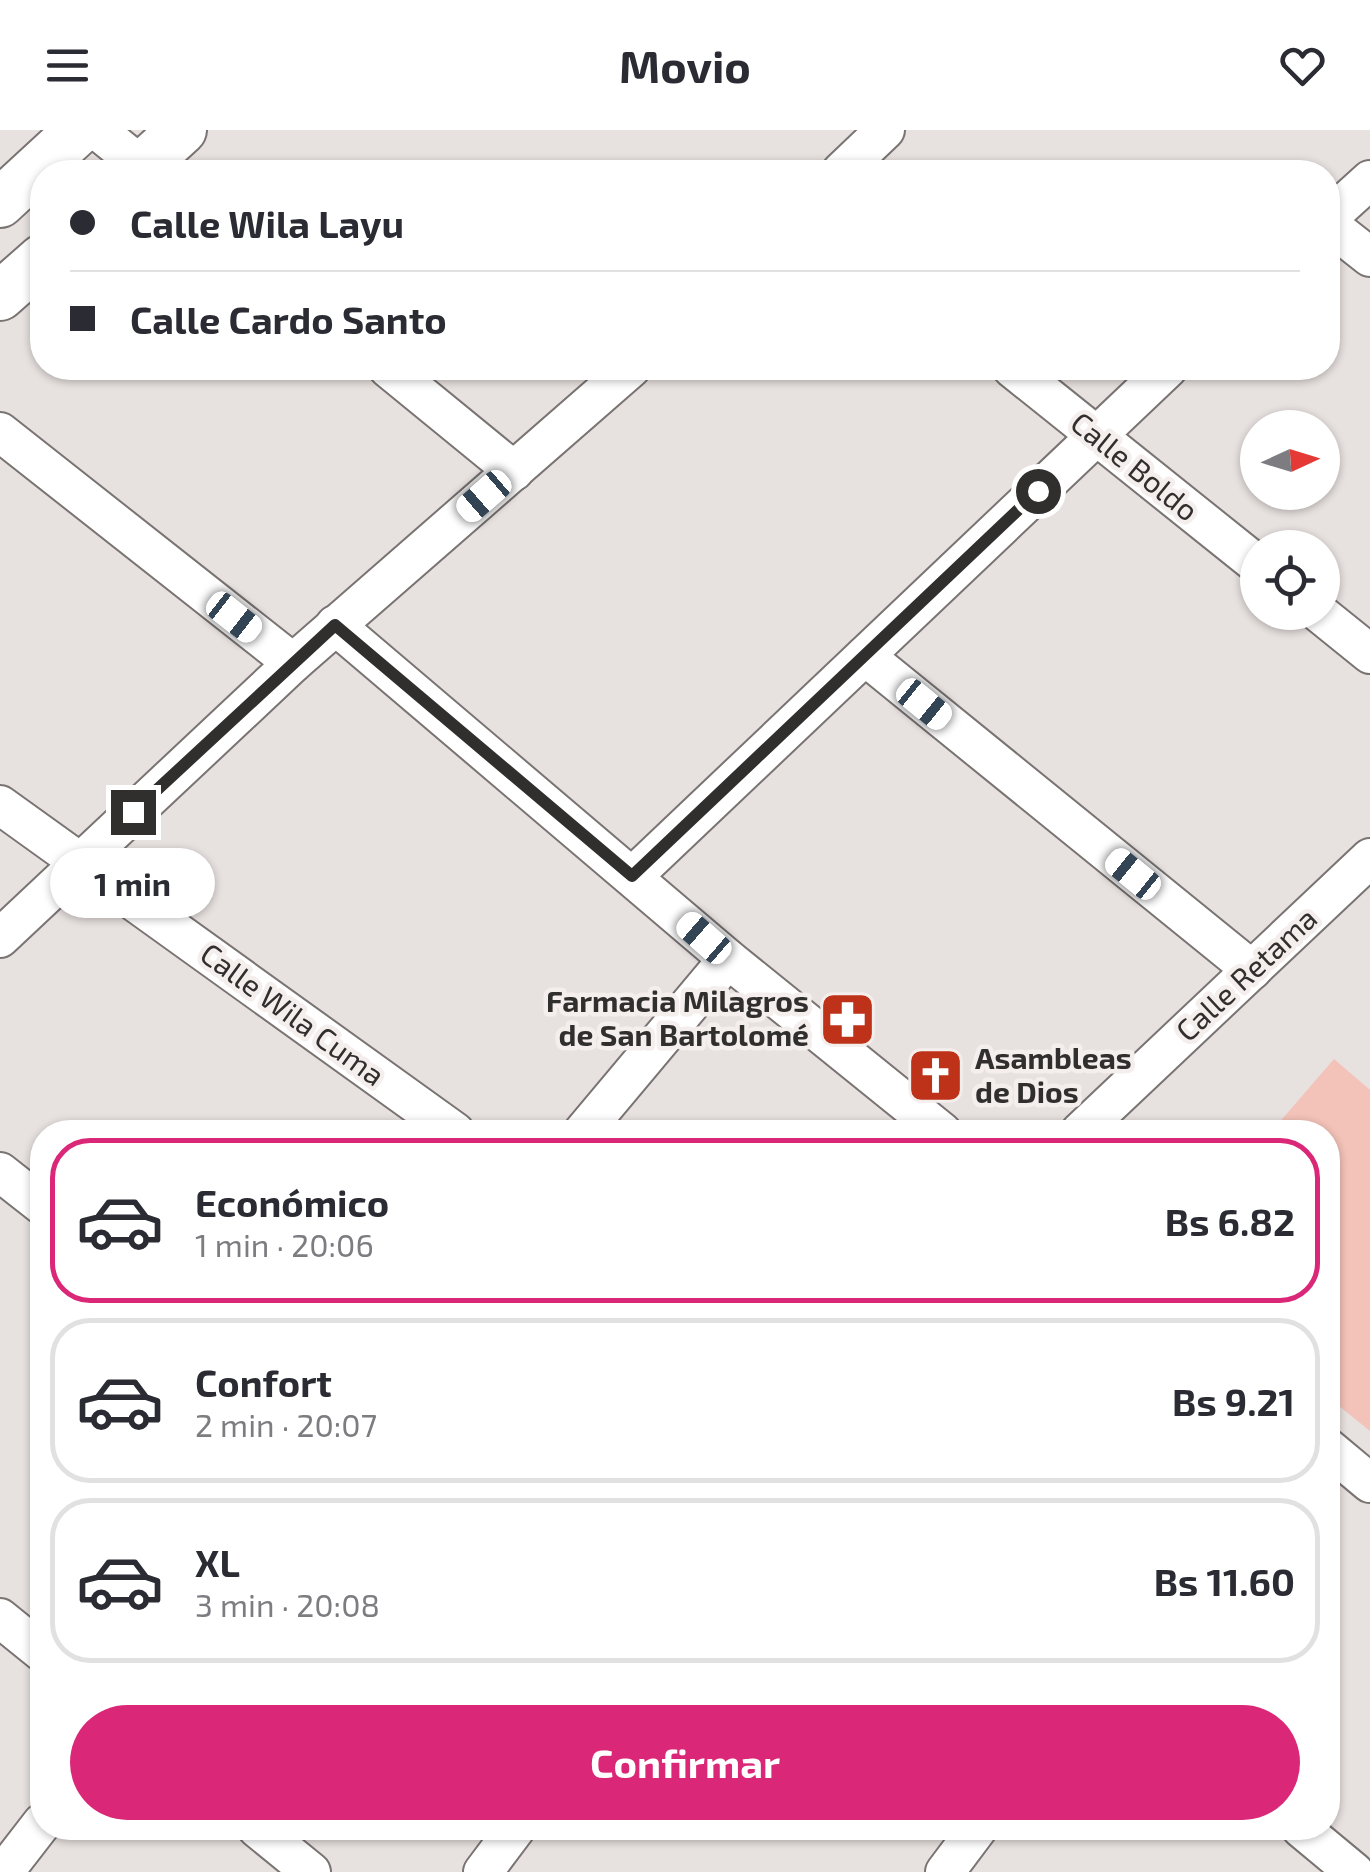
<!DOCTYPE html>
<html lang="es">
<head>
<meta charset="utf-8">
<style>
	body { margin:0; font-family:"Exo 2",sans-serif; background:#f2f2f3; color:#2b2b33; height:100vh; display:flex; flex-direction:column; font-size:38px; white-space:nowrap }
	* { box-sizing:border-box; margin:0 }
	p { font-size:32px; color:#7c7c81 }
	.icon { flex:none; width:55px; height:55px; fill:none; stroke:currentColor; stroke-width:2; stroke-linecap:round; stroke-linejoin:round }
	.map { position:relative; flex:1; overflow:hidden }
	.panel { position:absolute; left:30px; top:990px; width:1310px; height:720px; display:flex; flex-direction:column; background:#fff; border-radius:40px; box-shadow:0 2px 8px #0004 }
	.panel>* { flex:none }
	.top-card { position:absolute; left:30px; top:30px; width:1310px; height:220px; border-radius:40px; box-shadow:0 2px 8px #0004; display:grid; align-content:center; height:220px; padding:0 40px; background:#fff }
	.needle { width:65px; rotate:86deg }
	.controls { position:absolute; left:1240px; top:280px; display:grid; gap:20px }
	.controls a { display:grid; place-items:center; width:100px; height:100px; border-radius:50%; background:#fff; box-shadow:0 2px 8px #0004; font-size:50px }
	.end { position:absolute; width:45px; height:45px; margin:-22px; border:12px solid #312f2e; background:#fff; box-shadow:0 0 0 5px #fff }
	.from { border-radius:50% }
	.bubble { position:absolute; height:70px; border-radius:35px; background:#fff; box-shadow:0 2px 8px #0004; font-size:32px; font-weight:700; line-height:70px; text-align:center }
	.car { position:absolute; width:30px; height:60px; margin:-30px -15px; border-radius:12px; box-shadow:0 0 8px 2px #0007; background:linear-gradient(#fff 24%,#345 0 40%,#fff 0 76%,#345 0 86%,#fff 0) }
	.top-card b { display:flex; align-items:center; gap:35px; height:95px; font-size:38px }
	.top-card b+b { border-top:2px solid #e1e1e2 }
	.top-card i { width:25px; height:25px; background:#2b2b33 }
	ul { padding:18px 0 0; list-style:none }
	li { display:flex; align-items:center; gap:30px; height:165px; margin:0 20px 15px; padding:0 20px; border:5px solid #e1e1e2; border-radius:40px }
	li div { flex:1 }
	li b { display:block; font-size:38px }
	li em { font-style:normal; font-weight:700 }
	li.on { border-color:#db2777 }
	li>.icon { width:90px; height:90px; stroke-width:1.5 }
	.button { display:flex; gap:20px; margin-top:auto; padding:20px 40px }
	.button a { flex:1; height:115px; border-radius:60px; background:#db2777; color:#fff; font-size:40px; font-weight:700; line-height:115px; text-align:center }
	header { display:flex; justify-content:space-between; align-items:center; height:130px; padding:0 40px; background:#fff; font-size:45px; font-weight:700 }
	.map>svg:first-child { display:block }
	.green { fill:#f3c2b8 }
	.lines { fill:none; stroke-linecap:round; stroke-linejoin:round }
	.minor-casing { stroke:#797372; stroke-width:42 }
	.major-casing { stroke:#797372; stroke-width:52 }
	.minor { stroke:#fff; stroke-width:38 }
	.major { stroke:#fff; stroke-width:48 }
	.route { stroke:#312f2e; stroke-width:12 }
	.labels { text-anchor:middle; stroke-width:9; stroke-linejoin:round; paint-order:stroke }
	.street-label { font-size:30px; fill:#312f2e; stroke:#f4eeed }
	.poi-label { font-size:30px; font-weight:bold; fill:#312f2e; stroke:#f4eeed; text-anchor:end }
</style>
</head>
<body>
<header><svg class="icon" aria-label="menu" viewBox="0 0 24 24"><path d="M4 6h16M4 12h16M4 18h16"/></svg>Movio<svg class="icon" aria-label="heart" viewBox="0 0 24 24"><path d="M12 20l-8-8c-3-5 5-10 8-4 3-6 11-1 8 4z"/></svg></header>
<div class="map">
<svg width="1370" height="1742" viewBox="0 0 1370 1742">
	<rect width="100%" height="100%" fill="#e7e1df"/>
	<!-- green -->
	<polygon class="green" points="1334,929 1370,960 1370,1301 1328,1267 1328,1002 1271,1002"/>
	<g class="lines">
		<defs>
			<g id="minor">
				<polyline points="97,0 149,42"/>
				<polyline points="841,42 885,0"/>
				<polyline points="1328,88 1370,50"/>
				<polyline points="1328,94 1370,127"/>
				<polyline points="388,238 514,341"/>
				<polyline points="1012,238 1258,435"/>
				<polyline points="0,302 293,533"/>
				<polyline points="1318,482 1370,524"/>
				<polyline points="335,495 728,829 942,1002"/>
				<polyline points="865,526 1252,840"/>
				<polyline points="0,675 455,1002"/>
				<polyline points="633,746 1168,238"/>
				<polyline points="0,808 293,533 631,238"/>
				<polyline points="583,1002 728,829"/>
				<polyline points="1080,1002 1370,728"/>
				<polyline points="0,1042 42,1075"/>
				<polyline points="1328,1318 1370,1353"/>
				<polyline points="0,1488 42,1522"/>
				<polyline points="257,1698 311,1742"/>
				<polyline points="1301,1698 1354,1742"/>
				<polyline points="4,1742 42,1693"/>
				<polyline points="483,1742 516,1698"/>
				<polyline points="945,1742 978,1698"/>
			</g>
			<g id="major">
				<polyline points="136,42 182,0"/>
				<polyline points="0,73 79,0"/>
				<polyline points="0,166 42,129"/>
			</g>
		</defs>
		<!-- minor casing -->
		<use href="#minor" class="minor-casing"/>
		<!-- major casing -->
		<use href="#major" class="major-casing"/>
		<!-- minor -->
		<use href="#minor" class="minor"/>
		<!-- major -->
		<use href="#major" class="major"/>
	</g>
	<g class="lines">
		<!-- route -->
		<polyline class="route" points="133,682 335,495 632,746 1038,361"/>
	</g>
	<!-- icons -->
	<defs>
		<symbol id="pharmacy-square" viewBox="-11 -11 22 22"><rect x="-9" y="-9" width="18" height="18" rx="4" fill="#be321a" stroke="#f4eeed"/><path d="M-2-6h4v4h4v4h-4v4h-4v-4h-4v-4h4Z" fill="#fff"/></symbol>
		<symbol id="church-square" viewBox="-11 -11 22 22"><rect x="-9" y="-9" width="18" height="18" rx="4" fill="#be321a" stroke="#f4eeed"/><path d="M-1.2-6h2.4v3.5h3.3v2.4h-3.3V6h-2.4V-.1h-3.3v-2.4h3.3Z" fill="#fff"/></symbol>
	</defs>
	<g fill-rule="evenodd">
		<use href="#pharmacy-square" x="816" y="858" width="63" height="63"/>
		<use href="#church-square" x="904" y="914" width="63" height="63"/>
	</g>
	<g class="labels">
		<!-- street labels -->
		<g class="street-label">
			<text transform="translate(1134 337) rotate(39)" y="10">Calle Boldo</text>
			<text transform="translate(1247 845) rotate(-43)" y="10">Calle Retama</text>
			<text transform="translate(292 885) rotate(36)" y="10">Calle Wila Cuma</text>
		</g>
		<!-- poi labels -->
		<g class="poi-label">
			<text x="809" y="882">Farmacia Milagros<tspan x="809" dy="34">de San Bartolomé</tspan></text>
			<text x="975" y="939" text-anchor="start">Asambleas<tspan x="975" dy="34">de Dios</tspan></text>
		</g>
	</g>
</svg>
<div class="controls">
<a><svg class="needle" viewBox="-14 -14 28 28"><path d="M0-13l5 13h-10z" fill="#e53935"/><path d="M0 13l5-13h-10z" fill="#7c7c81"/></svg></a>
<a><svg class="icon" aria-label="locate" viewBox="0 0 24 24"><circle cx="12" cy="12" r="6"/><path d="M12 2v4M12 18v4M2 12h4M18 12h4"/></svg></a>
</div>
<i class="end from" style="left:1038px;top:361px"></i>
<i class="end" style="left:133px;top:682px"></i>
<div class="bubble" style="left:50px;top:718px;width:165px">1 min</div>
<i class="car" style="left:484px;top:366px;rotate:229deg"></i>
<i class="car" style="left:234px;top:487px;rotate:128deg"></i>
<i class="car" style="left:924px;top:574px;rotate:129deg"></i>
<i class="car" style="left:1133px;top:744px;rotate:309deg"></i>
<i class="car" style="left:704px;top:808px;rotate:311deg"></i>
<div class="top-card">
<b><i class="from"></i>Calle Wila Layu</b>
<b><i></i>Calle Cardo Santo</b>
</div>
<section class="panel">
<ul>
<li class="on"><svg class="icon" aria-label="car" viewBox="0 0 24 24"><path d="M5 17H2v-5l4-1 3-4h7l3 4 3 1v5h-3M9 17h6M6 11h13"/><circle cx="7" cy="17" r="2"/><circle cx="17" cy="17" r="2"/></svg><div><b>Económico</b><p>1 min · 20:06</p></div><em>Bs 6.82</em></li>
<li><svg class="icon" aria-label="car" viewBox="0 0 24 24"><path d="M5 17H2v-5l4-1 3-4h7l3 4 3 1v5h-3M9 17h6M6 11h13"/><circle cx="7" cy="17" r="2"/><circle cx="17" cy="17" r="2"/></svg><div><b>Confort</b><p>2 min · 20:07</p></div><em>Bs 9.21</em></li>
<li><svg class="icon" aria-label="car" viewBox="0 0 24 24"><path d="M5 17H2v-5l4-1 3-4h7l3 4 3 1v5h-3M9 17h6M6 11h13"/><circle cx="7" cy="17" r="2"/><circle cx="17" cy="17" r="2"/></svg><div><b>XL</b><p>3 min · 20:08</p></div><em>Bs 11.60</em></li>
</ul>
<div class="button"><a>Confirmar</a></div>
</section>
</div>
</body>
</html>
